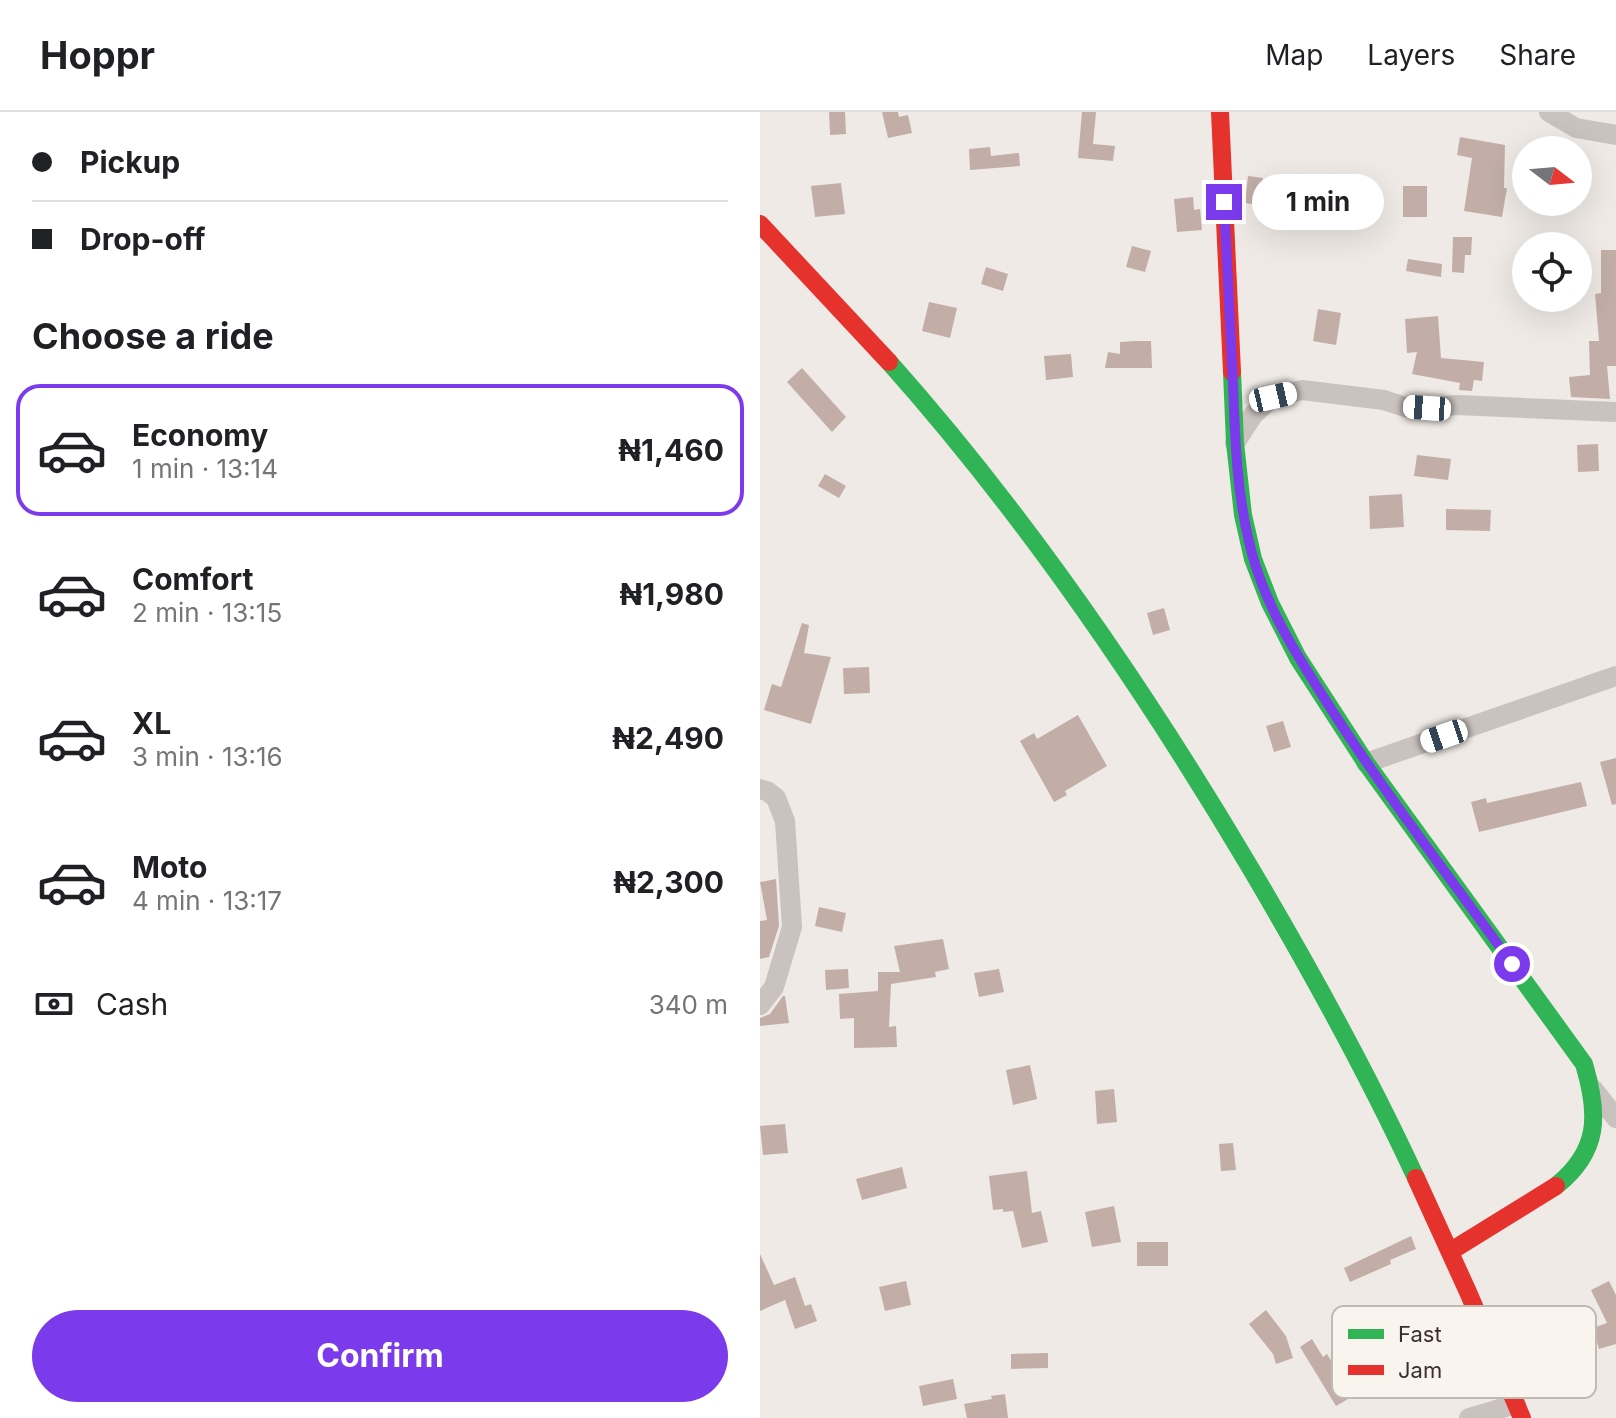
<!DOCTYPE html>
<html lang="en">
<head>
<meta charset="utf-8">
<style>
	body { margin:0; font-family:Inter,sans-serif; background:#f2f2f2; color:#202124; height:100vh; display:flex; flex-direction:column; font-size:30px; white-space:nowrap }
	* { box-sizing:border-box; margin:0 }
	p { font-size:26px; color:#757577 }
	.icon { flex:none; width:44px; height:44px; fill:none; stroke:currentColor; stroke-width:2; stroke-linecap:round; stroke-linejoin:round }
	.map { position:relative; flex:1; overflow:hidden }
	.panel { display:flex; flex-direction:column; background:#fff; width:760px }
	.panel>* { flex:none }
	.hud { display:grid; align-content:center; height:176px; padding:0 32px; background:#fff }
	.needle { width:52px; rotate:106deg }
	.controls { position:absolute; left:752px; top:24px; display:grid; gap:16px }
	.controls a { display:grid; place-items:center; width:80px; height:80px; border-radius:50%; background:#fff; box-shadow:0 8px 32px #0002; font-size:40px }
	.end { position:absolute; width:36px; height:36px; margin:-18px; border:10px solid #7c3aed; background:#fff; box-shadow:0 0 0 4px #fff }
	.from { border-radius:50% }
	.bubble { position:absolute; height:56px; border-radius:28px; background:#fff; box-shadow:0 8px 32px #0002; font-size:26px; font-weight:700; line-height:56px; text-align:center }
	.car { position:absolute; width:24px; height:48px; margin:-24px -12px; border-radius:10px; box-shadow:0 0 6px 2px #0007; background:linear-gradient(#fff 24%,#345 0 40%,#fff 0 76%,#345 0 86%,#fff 0) }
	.hud b { display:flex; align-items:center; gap:28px; height:76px; font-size:30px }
	.hud b+b { border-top:2px solid #e0e0e0 }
	.hud i { width:20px; height:20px; background:#202124 }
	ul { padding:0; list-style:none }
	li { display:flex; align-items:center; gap:24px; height:132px; margin:0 16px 12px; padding:0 16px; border:4px solid transparent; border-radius:24px }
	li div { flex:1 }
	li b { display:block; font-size:30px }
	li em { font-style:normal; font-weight:700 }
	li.current { border-color:#7c3aed }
	li>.icon { width:72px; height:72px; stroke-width:1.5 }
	h2 { padding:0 32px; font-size:36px; line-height:96px }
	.pay { display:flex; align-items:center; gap:20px; height:88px; padding:0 32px; font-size:30px }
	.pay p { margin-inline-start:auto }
	.cta { display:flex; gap:16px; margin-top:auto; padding:16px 32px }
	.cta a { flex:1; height:92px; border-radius:48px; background:#7c3aed; color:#fff; font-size:32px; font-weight:700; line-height:92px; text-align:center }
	header { display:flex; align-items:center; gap:48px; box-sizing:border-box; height:112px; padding:0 40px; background:#fff; border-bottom:2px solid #e0e0e0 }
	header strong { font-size:38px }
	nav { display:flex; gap:44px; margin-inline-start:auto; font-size:28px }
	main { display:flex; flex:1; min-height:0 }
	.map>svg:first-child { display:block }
	.building { fill:#c2aea7 }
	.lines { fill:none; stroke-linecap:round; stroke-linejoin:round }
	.street { stroke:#c9c2be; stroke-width:20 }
	.fast { stroke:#30b455; stroke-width:18 }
	.jam { stroke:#e5322d; stroke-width:18 }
	.route { stroke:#7c3aed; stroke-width:10 }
	.key { fill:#faf4ee; stroke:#c0b9b4; stroke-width:2 }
	.key-label { font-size:22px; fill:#3a2f2b }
</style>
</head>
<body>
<header>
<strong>Hoppr</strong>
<nav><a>Map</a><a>Layers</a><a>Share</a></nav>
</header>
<main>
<section class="panel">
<div class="hud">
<b><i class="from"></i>Pickup</b>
<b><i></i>Drop-off</b>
</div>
<h2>Choose a ride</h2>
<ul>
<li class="current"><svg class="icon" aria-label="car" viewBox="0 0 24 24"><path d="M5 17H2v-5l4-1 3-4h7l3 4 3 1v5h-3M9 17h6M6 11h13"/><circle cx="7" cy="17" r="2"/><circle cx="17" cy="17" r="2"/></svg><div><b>Economy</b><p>1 min · 13:14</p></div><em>₦1,460</em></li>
<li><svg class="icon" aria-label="car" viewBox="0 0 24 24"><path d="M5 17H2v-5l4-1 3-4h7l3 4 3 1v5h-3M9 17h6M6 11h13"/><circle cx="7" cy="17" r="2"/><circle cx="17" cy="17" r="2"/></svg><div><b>Comfort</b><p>2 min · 13:15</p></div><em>₦1,980</em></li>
<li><svg class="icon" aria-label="car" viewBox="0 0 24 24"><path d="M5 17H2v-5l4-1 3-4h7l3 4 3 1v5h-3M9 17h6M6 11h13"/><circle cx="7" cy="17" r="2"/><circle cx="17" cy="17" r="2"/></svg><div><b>XL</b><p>3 min · 13:16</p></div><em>₦2,490</em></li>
<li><svg class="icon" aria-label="car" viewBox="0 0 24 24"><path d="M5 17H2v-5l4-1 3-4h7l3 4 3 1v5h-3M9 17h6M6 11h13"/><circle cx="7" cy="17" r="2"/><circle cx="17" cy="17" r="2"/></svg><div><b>Moto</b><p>4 min · 13:17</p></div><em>₦2,300</em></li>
</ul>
<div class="pay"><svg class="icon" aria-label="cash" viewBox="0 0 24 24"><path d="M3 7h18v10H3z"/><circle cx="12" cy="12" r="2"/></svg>Cash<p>340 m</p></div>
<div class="cta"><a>Confirm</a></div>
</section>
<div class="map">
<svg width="856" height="1306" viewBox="0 0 856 1306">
	<rect width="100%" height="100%" fill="#efeae5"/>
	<!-- building -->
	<g class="building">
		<polygon points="69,0 85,0 86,22 70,23"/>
		<polygon points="122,0 138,0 139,5 148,3 152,21 128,26"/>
		<polygon points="322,0 336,0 333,32 355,34 353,49 318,46"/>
		<polygon points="700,25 745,33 744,76 747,76 742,105 704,99 712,46 697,43"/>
		<polygon points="230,35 231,44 259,41 260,54 210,58 209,37"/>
		<polygon points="488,64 503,66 499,93 485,91"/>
		<polygon points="81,71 85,102 55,105 51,74"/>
		<rect x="643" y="74" width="24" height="31"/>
		<polygon points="433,85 434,98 440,97 442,118 417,120 414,87"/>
		<polygon points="693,125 712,125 711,143 705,143 704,161 692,160"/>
		<polygon points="372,134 391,139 385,160 366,155"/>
		<polygon points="841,138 856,138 856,254 847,254 850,287 811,285 809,265 830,263 829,229 839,229 835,182 841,181"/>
		<polygon points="648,147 682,152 681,165 646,159"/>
		<polygon points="226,155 248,162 243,179 221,172"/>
		<polygon points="169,190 197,196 190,226 162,219"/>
		<polygon points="558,197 581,201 576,233 553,229"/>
		<polygon points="678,204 681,246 724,250 722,269 714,268 712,279 699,278 700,271 652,262 657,240 647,241 645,207"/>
		<polygon points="376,229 391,229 392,256 345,256 348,240 360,242 360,230"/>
		<polygon points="311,242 313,265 286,268 284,244"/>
		<polygon points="42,256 86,305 72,320 27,270"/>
		<polygon points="838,332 839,359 818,360 817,333"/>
		<polygon points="657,343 691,347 688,368 654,364"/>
		<polygon points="65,362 86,374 79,386 58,374"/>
		<polygon points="642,382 644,415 610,417 609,384"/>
		<polygon points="686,397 731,398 730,419 686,418"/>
		<polygon points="404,496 410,518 393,523 387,501"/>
		<polygon points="42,511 49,513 44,541 71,545 51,612 4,598 12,572 21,575"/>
		<polygon points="109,555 110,581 84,582 83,556"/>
		<polygon points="318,603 347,654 305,679 307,683 294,690 260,629 274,621 277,627"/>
		<polygon points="523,609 531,635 514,640 506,614"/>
		<polygon points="856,646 856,692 852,693 840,650"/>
		<polygon points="821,670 827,694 719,720 711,690 726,686 727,691"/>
		<polygon points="16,767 19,814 9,845 0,847 0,809 7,808 0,770"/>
		<polygon points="59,795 86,801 82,820 55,814"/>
		<polygon points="183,827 189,857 175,860 176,865 131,872 129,915 136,914 137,935 94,936 94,906 80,907 79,882 118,879 118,860 140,860 134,834"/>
		<polygon points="88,857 89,876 66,878 65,858"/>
		<polygon points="239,857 244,880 219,885 214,861"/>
		<polygon points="23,884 25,884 29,911 0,914 0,906 10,902"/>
		<polygon points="270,953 277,987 253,993 246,958"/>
		<polygon points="354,977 357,1010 337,1012 335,979"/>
		<polygon points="25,1012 28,1041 3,1043 0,1014"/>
		<polygon points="473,1031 476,1058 461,1059 459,1032"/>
		<polygon points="142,1055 147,1076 102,1088 96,1067"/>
		<polygon points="267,1059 272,1101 281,1099 288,1130 262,1136 253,1099 243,1100 243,1097 233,1098 229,1064"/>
		<polygon points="354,1094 361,1130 332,1135 325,1100"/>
		<polygon points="651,1124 656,1137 630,1148 631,1152 590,1170 584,1156"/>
		<rect x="377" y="1130" width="31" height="24"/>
		<polygon points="0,1142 14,1173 35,1165 45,1194 51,1192 57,1209 35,1217 25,1188 0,1199"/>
		<polygon points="146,1169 151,1193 125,1199 119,1175"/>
		<polygon points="849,1169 856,1183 856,1232 839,1237 833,1216 847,1211 831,1178"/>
		<polygon points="506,1198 526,1224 533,1246 516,1252 513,1242 489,1212"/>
		<polygon points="552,1227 563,1245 567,1242 593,1284 576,1294 540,1235"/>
		<polygon points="288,1241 288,1256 251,1257 251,1242"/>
		<polygon points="193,1267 197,1287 163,1294 159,1274"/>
		<polygon points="245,1282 248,1306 207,1306 204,1292 232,1287 231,1284"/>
	</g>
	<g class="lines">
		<!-- street -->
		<g class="street">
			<polyline points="789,0 816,16 856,23"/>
			<polyline points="475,331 493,303 513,285 542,278 624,288 645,295 667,296 697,293 856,300"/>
			<polyline points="606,651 856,564"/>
			<polyline points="0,677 7,679 16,686 25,709 32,815 14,875 0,893"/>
			<polyline points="833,977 856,1006"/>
			<polyline points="709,1306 756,1292"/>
		</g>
		<!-- fast -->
		<g class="fast">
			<path d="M 129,250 C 267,405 385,578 491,757 C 550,857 607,960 656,1066"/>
			<path d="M 472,260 L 475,331 L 483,403 L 493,447 L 510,491 L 538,546 L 606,651 L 824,952 C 839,1002 840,1039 796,1074"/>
		</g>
		<!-- jam -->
		<g class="jam">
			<polyline points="460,0 472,260"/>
			<polyline points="0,112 129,250"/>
			<polyline points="656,1066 708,1180 762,1306"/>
			<polyline points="691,1139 796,1074"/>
		</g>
	</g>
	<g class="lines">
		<!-- route -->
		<path class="route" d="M 464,90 C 467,151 470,211 473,271 C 475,329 477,389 493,445 C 509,502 542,551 573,600 C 629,687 692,768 752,852"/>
	</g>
	<!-- legend -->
	<rect x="572" y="1194" width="264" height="92" rx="12" class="key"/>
	<rect x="588" y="1217" width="36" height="10" fill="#30b455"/>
	<rect x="588" y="1253" width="36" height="10" fill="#e5322d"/>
	<g class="key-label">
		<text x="638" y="1230">Fast</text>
		<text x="638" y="1266">Jam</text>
	</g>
</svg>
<div class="controls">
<a><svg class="needle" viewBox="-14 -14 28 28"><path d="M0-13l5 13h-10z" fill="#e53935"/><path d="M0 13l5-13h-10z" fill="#757577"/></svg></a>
<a><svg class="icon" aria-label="locate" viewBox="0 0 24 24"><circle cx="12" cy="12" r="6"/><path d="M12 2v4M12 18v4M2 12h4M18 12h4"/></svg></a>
</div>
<i class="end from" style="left:752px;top:852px"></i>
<i class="end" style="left:464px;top:90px"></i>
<div class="bubble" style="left:492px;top:62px;width:132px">1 min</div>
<i class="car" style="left:513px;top:285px;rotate:77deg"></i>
<i class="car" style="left:667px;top:296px;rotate:274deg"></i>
<i class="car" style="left:684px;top:624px;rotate:251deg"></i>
</div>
</main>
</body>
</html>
